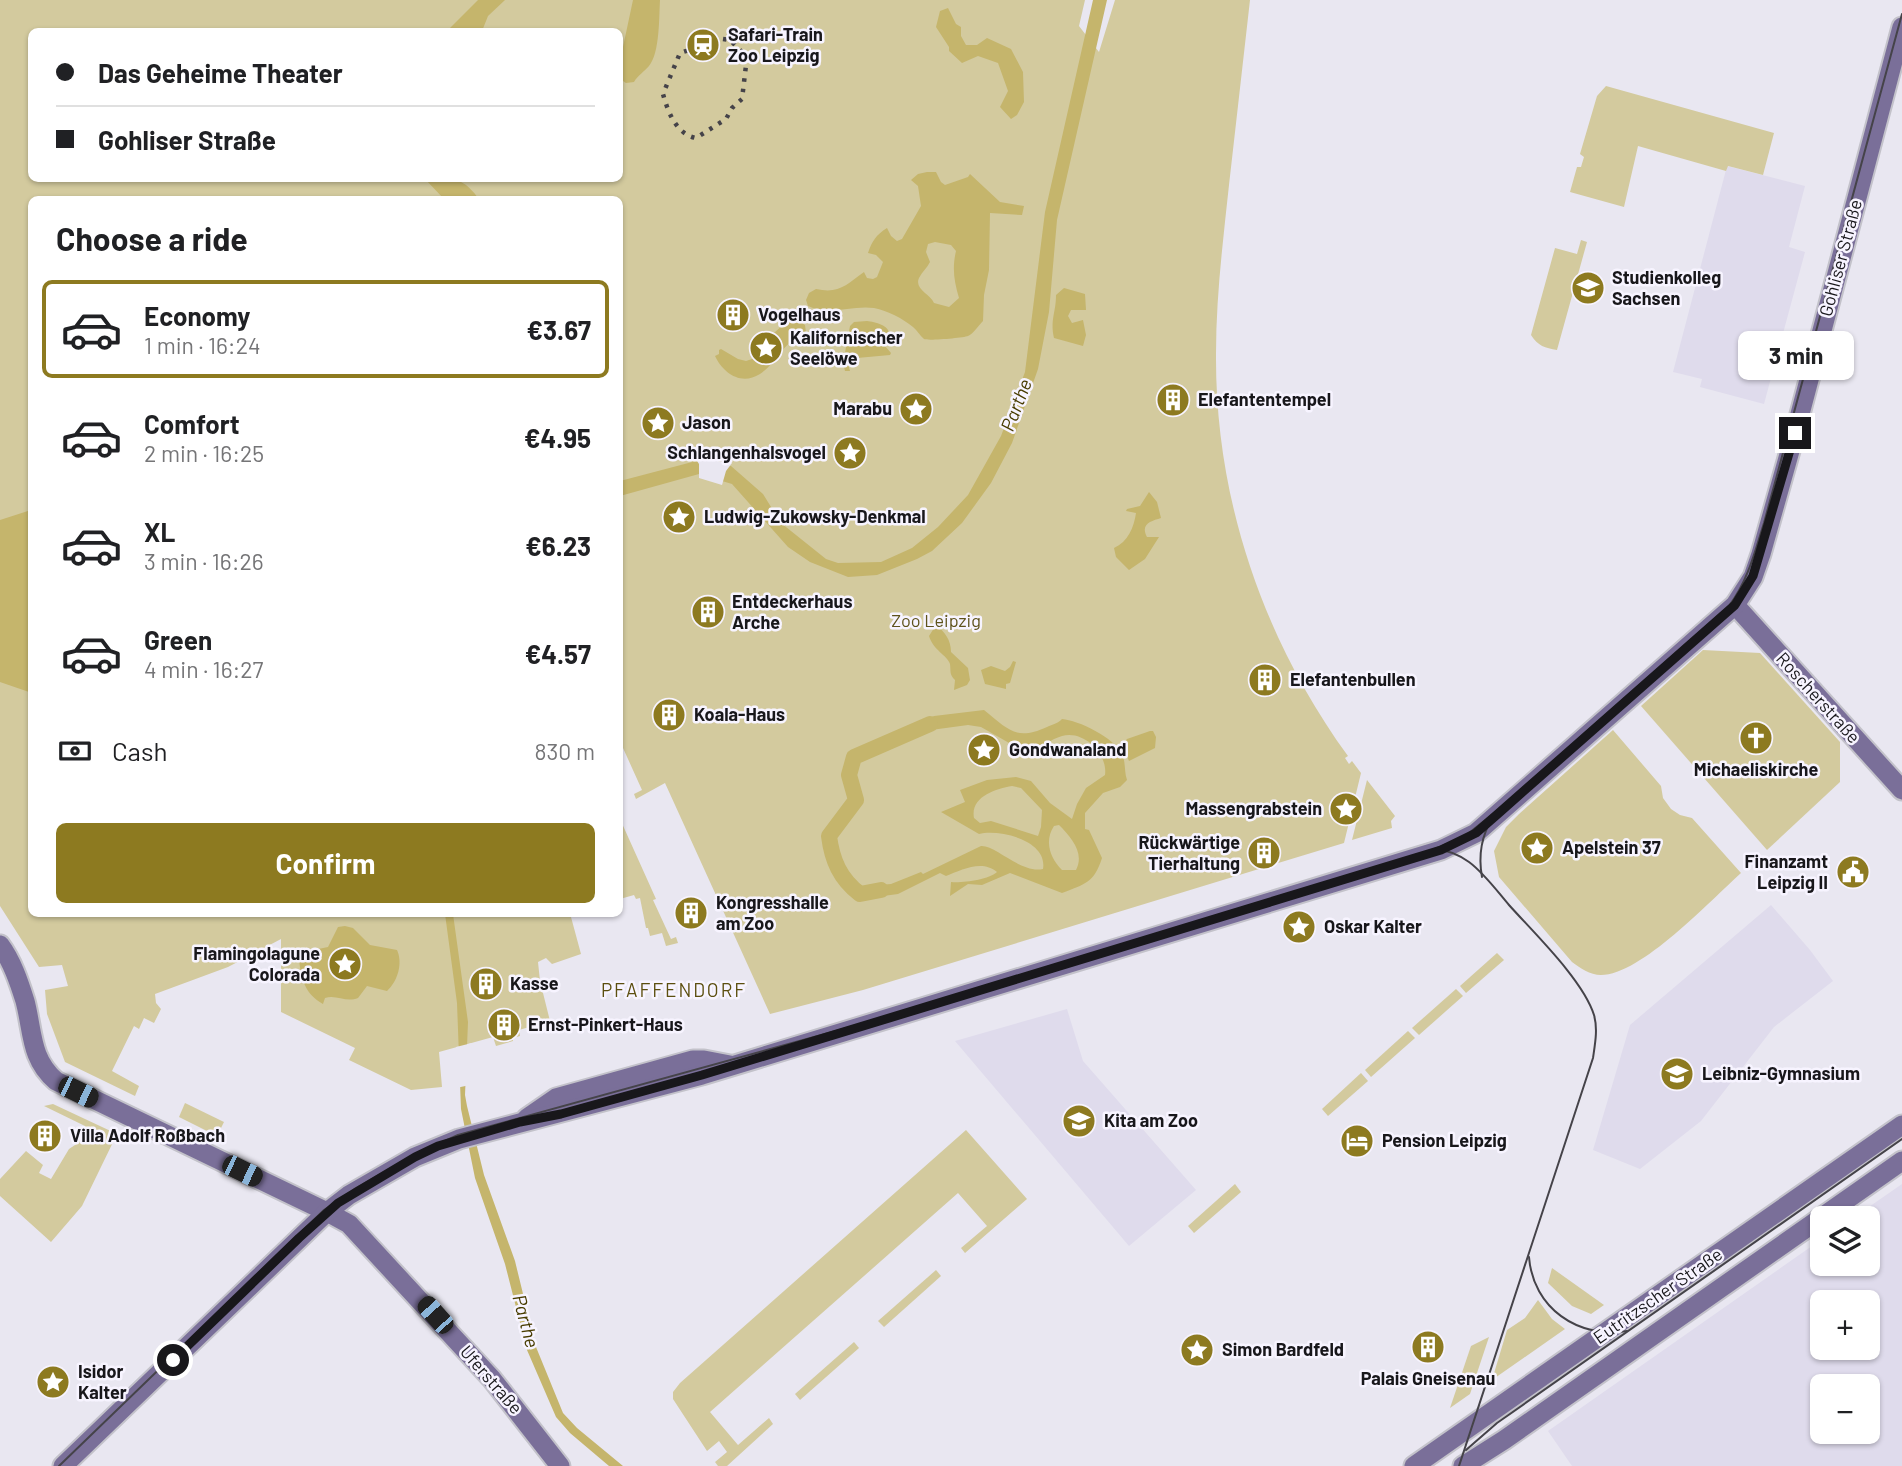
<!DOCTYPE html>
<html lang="en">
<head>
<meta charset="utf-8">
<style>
	body { margin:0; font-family:Barlow,sans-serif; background:#f2f2f2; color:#202124; height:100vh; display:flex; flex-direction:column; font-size:26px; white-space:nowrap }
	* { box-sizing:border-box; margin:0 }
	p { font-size:23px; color:#757577 }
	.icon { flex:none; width:38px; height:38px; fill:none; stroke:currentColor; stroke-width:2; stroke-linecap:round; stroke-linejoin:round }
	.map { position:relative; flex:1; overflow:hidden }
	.panel { position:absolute; left:28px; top:196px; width:595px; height:721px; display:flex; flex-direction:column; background:#fff; border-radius:10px; box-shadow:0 2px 5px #0004 }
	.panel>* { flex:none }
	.top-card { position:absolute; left:28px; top:28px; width:595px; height:154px; border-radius:10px; box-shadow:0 2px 5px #0004; display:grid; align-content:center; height:154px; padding:0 28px; background:#fff }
	.fabs { position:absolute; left:1810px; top:1206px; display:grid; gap:14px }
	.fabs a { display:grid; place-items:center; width:70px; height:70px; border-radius:10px; background:#fff; box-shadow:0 2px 5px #0004; font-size:35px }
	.end { position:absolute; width:32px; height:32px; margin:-16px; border:9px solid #18171b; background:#fff; box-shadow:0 0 0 4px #fff }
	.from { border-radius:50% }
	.bubble { position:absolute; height:49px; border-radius:10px; background:#fff; box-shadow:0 2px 5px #0004; font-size:23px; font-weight:700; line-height:49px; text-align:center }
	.car { position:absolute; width:21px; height:42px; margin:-21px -10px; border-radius:9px; box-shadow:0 0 5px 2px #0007; background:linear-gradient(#222 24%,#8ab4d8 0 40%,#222 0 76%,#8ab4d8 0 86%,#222 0) }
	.top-card b { display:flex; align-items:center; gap:24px; height:66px; font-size:26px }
	.top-card b+b { border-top:2px solid #e0e0e0 }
	.top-card i { width:18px; height:18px; background:#202124 }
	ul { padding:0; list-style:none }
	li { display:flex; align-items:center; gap:21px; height:98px; margin:0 14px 10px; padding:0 14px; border:4px solid transparent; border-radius:10px }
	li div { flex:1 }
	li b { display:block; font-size:26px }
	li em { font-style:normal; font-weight:700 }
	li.current { border-color:#8d7a20 }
	li>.icon { width:63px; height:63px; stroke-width:1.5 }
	h2 { padding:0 28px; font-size:32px; line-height:84px }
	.pay { display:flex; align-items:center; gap:18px; height:77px; padding:0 28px; font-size:26px }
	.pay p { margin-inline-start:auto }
	.cta { display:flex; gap:14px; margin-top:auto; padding:14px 28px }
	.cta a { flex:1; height:80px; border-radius:10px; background:#8d7a20; color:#fff; font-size:28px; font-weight:700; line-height:80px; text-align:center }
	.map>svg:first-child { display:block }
	.built { fill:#dfdbec; fill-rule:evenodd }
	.green { fill:#d3ca9e; fill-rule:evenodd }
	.water { fill:#c5b56c; fill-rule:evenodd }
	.pier { fill:#e9e7f1 }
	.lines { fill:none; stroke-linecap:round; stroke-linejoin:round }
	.canal { stroke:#c5b56c; stroke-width:16 }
	.secondary-casing { stroke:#c3c2ca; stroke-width:23 }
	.secondary { stroke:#7a6f99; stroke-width:19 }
	.tram { stroke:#454349; stroke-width:2 }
	.rail { stroke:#454349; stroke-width:4.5; stroke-dasharray:3.5 7; stroke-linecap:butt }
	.route { stroke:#18171b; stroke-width:9 }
	.labels { text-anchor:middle; stroke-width:5; stroke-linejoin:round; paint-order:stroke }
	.poi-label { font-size:18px; font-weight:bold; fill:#18171b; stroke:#f7f4ff; text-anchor:start }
	.street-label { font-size:18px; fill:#18171b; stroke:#f7f4ff }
	.park-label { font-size:18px; fill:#5e521b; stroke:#f7f4ff }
	.water-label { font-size:19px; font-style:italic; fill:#483c00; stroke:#f7f4ff }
	.neighbourhood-label { font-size:19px; letter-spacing:2px; fill:#5c4f10; stroke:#f7f4ff }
</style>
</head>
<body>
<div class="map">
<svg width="1902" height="1466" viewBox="0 0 1902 1466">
	<rect width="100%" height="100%" fill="#e9e7f1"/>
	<!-- built -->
	<g class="built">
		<polygon points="1727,166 1805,186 1789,247 1805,252 1764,404 1700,387 1702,379 1673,372"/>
		<polygon points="1771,905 1810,950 1833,981 1774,1027 1701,1121 1640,1169 1593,1150 1630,1025"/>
		<polygon points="1067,1009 1083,1061 1196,1190 1129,1246 955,1041"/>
		<path d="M 1902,1184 L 1902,1466 L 1572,1466 L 1548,1431 L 1822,1239 L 1822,1264 L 1867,1264 L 1867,1218 L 1853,1218 ZM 1822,1302 L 1867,1302 L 1867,1348 L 1822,1348 ZM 1822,1386 L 1867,1386 L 1867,1432 L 1822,1432 Z"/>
	</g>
	<!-- green -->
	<g class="green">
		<path d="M 0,0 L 1085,0 L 1079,26 L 1099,52 L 1115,0 L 1250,0 C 1243,62 1236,123 1229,185 C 1223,241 1216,297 1216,354 C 1215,499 1263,639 1348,756 L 1345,758 L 1349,764 L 1352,761 L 1361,773 L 1344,843 L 863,990 L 770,1014 L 665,783 L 636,799 L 634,794 L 642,790 L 623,748 L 620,749 L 620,200 L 32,200 L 32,914 L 575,914 L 571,917 L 581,954 L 552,964 L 546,958 L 538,962 L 540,981 L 550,1021 L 519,1030 L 520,1036 L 513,1038 L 513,1041 L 496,1046 L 493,1037 L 439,1052 L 442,1087 L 411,1090 L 349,1060 L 355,1048 L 281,1012 L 281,939 L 228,967 L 155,994 L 156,1003 L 161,1009 L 154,1023 L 144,1018 L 139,1029 L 134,1026 L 112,1071 L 139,1086 L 135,1096 L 65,1062 L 47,1014 L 45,990 L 68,986 L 62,965 L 39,967 L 0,906 ZM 32,32 L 620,32 L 620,178 L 32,178 Z"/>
		<polygon points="1606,86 1774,133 1763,175 1728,166 1726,171 1638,146 1624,207 1570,192 1577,167 1581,167 1584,157 1580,154 1597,96"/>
		<path d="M 1581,240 L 1587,242 L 1557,350 C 1545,348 1538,346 1531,335 L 1555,248 L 1577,254 Z"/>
		<polygon points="1703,650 1760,653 1840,742 1840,782 1767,850 1641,706"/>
		<path d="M 1613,730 L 1661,786 L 1663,798 L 1671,809 L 1680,815 L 1692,818 L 1741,873 C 1710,901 1641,975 1601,975 C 1590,975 1580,968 1572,962 L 1499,877 L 1494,851 L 1506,827 L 1519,814 Z"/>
		<polygon points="1367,780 1395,816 1391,821 1392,828 1352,840"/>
		<polygon points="620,819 656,899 653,900 671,939 676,937 678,943 666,946 662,933 650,936 648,928 646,928 640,898 636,899 634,895 620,899"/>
		<polygon points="1497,953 1504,960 1466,993 1460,986"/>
		<polygon points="1456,989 1463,996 1419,1035 1412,1028"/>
		<polygon points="1408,1031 1415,1038 1371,1077 1365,1070"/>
		<polygon points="1361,1073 1368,1081 1328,1116 1322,1109"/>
		<polygon points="185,1103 224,1122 217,1136 179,1117"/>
		<polygon points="53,1104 117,1134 82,1206 51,1242 0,1196 0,1179 26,1151 43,1165 39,1173 51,1179 69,1149 78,1143 85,1126 44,1106"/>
		<polygon points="966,1130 1027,1199 965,1253 961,1248 987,1226 958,1193 710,1412 738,1445 769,1418 773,1424 727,1466 718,1466 715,1462 727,1452 719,1441 707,1451 673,1399 673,1392 680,1383"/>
		<polygon points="1235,1184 1241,1192 1194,1233 1188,1226"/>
		<polygon points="1552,1268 1604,1305 1591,1314 1572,1306 1548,1283"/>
		<polygon points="936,1270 941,1276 884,1327 878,1321"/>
		<polygon points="1538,1300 1552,1319 1565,1329 1492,1380 1507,1330 1525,1318"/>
		<polygon points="1489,1337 1470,1394 1450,1408 1471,1346"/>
		<polygon points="854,1342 859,1348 800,1400 795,1394"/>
	</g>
	<!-- water -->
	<g class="water">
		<polygon points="478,0 505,0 488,16 482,31 447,31"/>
		<path d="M 633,0 L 660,0 C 659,16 660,53 649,66 C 644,72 638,75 634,82 L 626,83 L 620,79 L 620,61 Z"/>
		<polygon points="1093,0 1107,0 1057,220 1049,312 1038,369 1012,443 991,483 962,523 932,551 917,559 877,575 848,577 810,562 788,547 732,484 699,474 620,496 620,481 696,461 731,466 763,494 781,523 826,559 838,563 881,562 912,548 938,527 968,495 1001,436 1025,372 1045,212"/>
		<polygon points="948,8 956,24 961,27 961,36 966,45 977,45 987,38 1011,49 1023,72 1024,102 1017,115 1011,119 1000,107 1008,91 998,63 978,56 962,63 949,51 949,47 936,27 940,11"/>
		<path d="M 927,172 L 936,172 L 941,182 L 945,185 L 968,177 L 970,174 L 1000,202 L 1024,206 L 1022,215 L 990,213 L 989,270 L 984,295 L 983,321 C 979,325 973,334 968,336 C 963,338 927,341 924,339 C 920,336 917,330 913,327 C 902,318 888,311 874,308 C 852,305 828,316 808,306 L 806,300 L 809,293 L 816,289 C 839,294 846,285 864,272 L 867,278 L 873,279 L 877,277 L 883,262 L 876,255 L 868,253 C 872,241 876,235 887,228 L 891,236 L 897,241 L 902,239 L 921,206 L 918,186 L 911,180 L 918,174 ZM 935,242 L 951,245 L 956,251 C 952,268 954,281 959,298 L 949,307 L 934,303 C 930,294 914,289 919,278 C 922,272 927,268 930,262 L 926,252 L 928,244 Z"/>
		<path d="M 425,179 C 453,178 462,176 479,199 L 444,199 Z"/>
		<path d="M 1064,288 L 1085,294 L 1086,310 L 1071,310 L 1068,316 L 1072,323 L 1083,320 L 1086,335 L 1083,346 L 1054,338 C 1050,319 1056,313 1056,295 Z"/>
		<path d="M 786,313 L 805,325 L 806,333 C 783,341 778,362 760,374 C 741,386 723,373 715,356 L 719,354 L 719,350 L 721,349 L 738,359 L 746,361 L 752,359 L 764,342 L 785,323 Z"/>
		<path d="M 867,321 C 875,322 890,325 889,335 C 889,339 886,342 885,346 L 891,353 L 890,355 L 857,358 L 848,364 L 850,371 L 845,371 L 843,363 L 850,326 L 854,322 Z"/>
		<path d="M 1149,492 L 1157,502 L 1161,518 C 1151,521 1140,524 1147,537 L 1159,537 L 1145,559 L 1129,570 L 1116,557 L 1114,548 C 1128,542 1134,527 1136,513 L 1126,511 L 1127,509 L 1140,506 Z"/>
		<polygon points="31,510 32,691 29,692 0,682 0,520"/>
		<path d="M 936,625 C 945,632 951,640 951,652 L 968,668 L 970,680 L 967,685 L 954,690 L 955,680 C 949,674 951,671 950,664 C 947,655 933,650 929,636 Z"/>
		<polygon points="1013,661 1016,662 1010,683 1006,684 1006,689 985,684 981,670 991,666 1005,671 1010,667"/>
		<path d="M 984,710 C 1009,730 1016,741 1047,727 C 1053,724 1057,724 1062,719 C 1078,720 1115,738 1122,754 C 1126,763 1124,771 1127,780 L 1120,787 L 1103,793 L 1085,813 L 1085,829 L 1089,830 L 1102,858 C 1094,883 1085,884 1062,893 L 1010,873 L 982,885 L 968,884 L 950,896 L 951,882 C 963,883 988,880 997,872 C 982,859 961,870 946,876 L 940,873 L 898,894 L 883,896 L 879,885 L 891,884 L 921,872 L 923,874 L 981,846 C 996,845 1021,874 1043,869 C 1048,840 999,829 979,834 L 941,812 L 965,802 L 960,790 L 987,780 L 1016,777 L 1031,781 L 1050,803 L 1072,819 L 1077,804 L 1086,788 L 1105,775 C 1108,754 1084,730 1062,736 C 1051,739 1039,749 1027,753 L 981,727 L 968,725 L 931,730 L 930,718 L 934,716 ZM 1012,786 L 1021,788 L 1042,810 L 1041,827 L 1038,836 L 991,821 L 980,823 L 974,818 C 970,797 995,789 1012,786 ZM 1059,825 C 1071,837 1085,853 1076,870 L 1062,870 C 1050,858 1044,841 1054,826 Z"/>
		<polygon points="1150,731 1153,731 1156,737 1155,748 1129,761 1122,745 1127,739"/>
		<polygon points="445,914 453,914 468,1022 465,1095 467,1106 484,1175 515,1261 536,1347 563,1413 577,1428 623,1466 609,1466 570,1433 556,1417 527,1350 505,1264 475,1178 461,1109 457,1003"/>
		<path d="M 345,926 L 353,928 L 370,945 L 397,950 C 403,963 398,981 387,991 L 367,986 L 358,998 C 346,1003 336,994 325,998 L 323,1004 C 305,994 301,979 299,959 L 304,952 L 328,947 L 338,927 Z"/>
	</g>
	<!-- pier -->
	<g class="pier">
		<polygon points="695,458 732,463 726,471 722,485 699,478 699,464"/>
		<polygon points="472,1043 470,1085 456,1088 456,1047"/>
	</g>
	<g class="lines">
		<!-- canal -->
		<path class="canal" d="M 881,890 L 860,894 C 840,879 832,860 829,836 L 856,800 L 849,775 L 854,757 L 930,724"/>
		<defs>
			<g id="secondary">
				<polyline points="1735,605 1902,790"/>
				<path d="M 0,945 C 12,961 19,982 25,1001 C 33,1031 30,1059 56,1081 L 327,1212 L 349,1224 L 492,1379 L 560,1466"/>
				<polyline points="527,1118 556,1098 693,1060 704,1060 730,1065"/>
				<polyline points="63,1466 327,1212 349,1195 415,1157 459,1139 702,1075 1441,850 1476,833 1735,605 1753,577 1761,554 1795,433 1902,27"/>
				<polyline points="1414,1466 1902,1125"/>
				<polyline points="1463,1466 1504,1440 1902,1161"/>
			</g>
		</defs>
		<!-- secondary casing -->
		<use href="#secondary" class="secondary-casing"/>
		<!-- secondary -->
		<use href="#secondary" class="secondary"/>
		<!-- tram -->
		<g class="tram">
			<path d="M 1434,850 C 1447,849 1458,854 1469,862 C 1484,873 1497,891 1509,905 C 1534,933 1583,980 1594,1015 C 1598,1029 1595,1044 1593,1058 L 1459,1466"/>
			<path d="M 1482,877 C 1478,855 1481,836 1493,817"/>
			<path d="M 1529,1257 C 1533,1308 1578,1339 1627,1331"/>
			<polyline points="1466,1450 1497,1423 1902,1139"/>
			<path d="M 59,1466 L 324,1210 L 356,1188 L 414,1155 L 458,1135 L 901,1013 L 1427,852 L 1464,837 L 1499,809 L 1729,606 C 1748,581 1755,551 1764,523 L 1902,14"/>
		</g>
		<!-- rail -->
		<path class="rail" d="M 723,39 L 730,40 L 747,57 L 742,99 L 732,108 L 726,119 L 696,138 C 676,134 668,112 663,94 L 680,53 Z"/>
	</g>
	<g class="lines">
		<!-- route -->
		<polyline class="route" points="173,1360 299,1238 338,1203 415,1157 438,1146 520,1122 561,1114 702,1075 1441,850 1476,833 1500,812 1735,605 1753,576 1795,433"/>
	</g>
	<!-- icons -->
	<defs>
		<symbol id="station-disc" viewBox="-11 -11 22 22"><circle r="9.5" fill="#8d7a20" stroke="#f7f4ff"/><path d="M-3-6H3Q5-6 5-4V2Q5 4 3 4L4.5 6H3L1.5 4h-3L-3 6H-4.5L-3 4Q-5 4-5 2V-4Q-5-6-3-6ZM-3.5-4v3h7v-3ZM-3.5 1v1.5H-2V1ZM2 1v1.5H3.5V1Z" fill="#fff"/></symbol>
		<symbol id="university-disc" viewBox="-11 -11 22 22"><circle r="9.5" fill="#8d7a20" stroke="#f7f4ff"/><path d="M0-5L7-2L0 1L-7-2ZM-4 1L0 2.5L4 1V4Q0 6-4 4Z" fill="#fff"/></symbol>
		<symbol id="building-disc" viewBox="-11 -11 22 22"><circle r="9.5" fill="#8d7a20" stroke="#f7f4ff"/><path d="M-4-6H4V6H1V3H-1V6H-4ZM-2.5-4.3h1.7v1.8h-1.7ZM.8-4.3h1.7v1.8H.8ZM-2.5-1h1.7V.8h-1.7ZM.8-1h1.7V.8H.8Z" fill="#fff"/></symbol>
		<symbol id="sight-disc" viewBox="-11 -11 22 22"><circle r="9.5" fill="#8d7a20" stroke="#f7f4ff"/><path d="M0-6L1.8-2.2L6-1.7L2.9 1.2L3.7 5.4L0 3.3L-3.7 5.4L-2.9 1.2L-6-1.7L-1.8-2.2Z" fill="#fff"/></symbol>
		<symbol id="church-disc" viewBox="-11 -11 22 22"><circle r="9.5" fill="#8d7a20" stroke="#f7f4ff"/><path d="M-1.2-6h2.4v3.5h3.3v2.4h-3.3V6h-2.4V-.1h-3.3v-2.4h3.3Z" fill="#fff"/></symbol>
		<symbol id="civic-disc" viewBox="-11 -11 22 22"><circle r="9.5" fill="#8d7a20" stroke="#f7f4ff"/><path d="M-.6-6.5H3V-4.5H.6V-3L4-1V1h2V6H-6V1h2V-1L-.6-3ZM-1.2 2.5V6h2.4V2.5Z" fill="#fff"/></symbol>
		<symbol id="school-disc" viewBox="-11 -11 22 22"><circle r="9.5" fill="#8d7a20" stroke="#f7f4ff"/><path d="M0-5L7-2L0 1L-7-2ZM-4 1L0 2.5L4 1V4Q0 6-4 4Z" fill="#fff"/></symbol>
		<symbol id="hotel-disc" viewBox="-11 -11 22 22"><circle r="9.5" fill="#8d7a20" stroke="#f7f4ff"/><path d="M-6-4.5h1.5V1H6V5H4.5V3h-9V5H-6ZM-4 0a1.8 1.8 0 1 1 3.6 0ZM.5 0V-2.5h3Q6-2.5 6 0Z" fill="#fff"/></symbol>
	</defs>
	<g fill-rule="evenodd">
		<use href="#station-disc" x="684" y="26" width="38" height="38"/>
		<use href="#university-disc" x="1569" y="269" width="38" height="38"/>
		<use href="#building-disc" x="714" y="296" width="38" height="38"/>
		<use href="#sight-disc" x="747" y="329" width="38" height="38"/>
		<use href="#building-disc" x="1154" y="381" width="38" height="38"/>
		<use href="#sight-disc" x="897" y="390" width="38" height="38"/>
		<use href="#sight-disc" x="639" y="404" width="38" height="38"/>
		<use href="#sight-disc" x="831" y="434" width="38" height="38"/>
		<use href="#sight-disc" x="660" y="498" width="38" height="38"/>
		<use href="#building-disc" x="689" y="593" width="38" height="38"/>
		<use href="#building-disc" x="1246" y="661" width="38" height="38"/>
		<use href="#building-disc" x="650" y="696" width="38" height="38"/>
		<use href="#church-disc" x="1737" y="719" width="38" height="38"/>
		<use href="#sight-disc" x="965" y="731" width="38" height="38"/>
		<use href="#sight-disc" x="1327" y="790" width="38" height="38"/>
		<use href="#sight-disc" x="1518" y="829" width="38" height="38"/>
		<use href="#building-disc" x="1245" y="834" width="38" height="38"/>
		<use href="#civic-disc" x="1834" y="853" width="38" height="38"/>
		<use href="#building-disc" x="672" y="894" width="38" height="38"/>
		<use href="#sight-disc" x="1280" y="908" width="38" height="38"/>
		<use href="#sight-disc" x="326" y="945" width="38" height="38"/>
		<use href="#building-disc" x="467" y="965" width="38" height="38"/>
		<use href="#building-disc" x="485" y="1006" width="38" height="38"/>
		<use href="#school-disc" x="1658" y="1055" width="38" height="38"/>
		<use href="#school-disc" x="1060" y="1102" width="38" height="38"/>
		<use href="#building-disc" x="26" y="1117" width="38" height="38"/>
		<use href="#hotel-disc" x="1338" y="1122" width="38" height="38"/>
		<use href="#building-disc" x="1409" y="1328" width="38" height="38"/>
		<use href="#sight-disc" x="1178" y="1331" width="38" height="38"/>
		<use href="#sight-disc" x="34" y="1363" width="38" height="38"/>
	</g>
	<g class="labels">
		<!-- poi labels -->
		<g class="poi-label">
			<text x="728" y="41">Safari-Train<tspan x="728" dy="21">Zoo Leipzig</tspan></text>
			<text x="1612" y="284">Studienkolleg<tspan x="1612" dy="21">Sachsen</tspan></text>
			<text x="758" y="321">Vogelhaus</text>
			<text x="790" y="344">Kalifornischer<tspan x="790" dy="21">Seelöwe</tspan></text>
			<text x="1198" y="406">Elefantentempel</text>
			<text x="892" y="415" text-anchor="end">Marabu</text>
			<text x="682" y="429">Jason</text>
			<text x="826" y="459" text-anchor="end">Schlangenhalsvogel</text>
			<text x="704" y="523">Ludwig-Zukowsky-Denkmal</text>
			<text x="732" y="608">Entdeckerhaus<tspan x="732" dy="21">Arche</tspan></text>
			<text x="1290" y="686">Elefantenbullen</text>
			<text x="694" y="721">Koala-Haus</text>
			<text x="1009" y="756">Gondwanaland</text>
			<text x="1756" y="776" text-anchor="middle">Michaeliskirche</text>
			<text x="1322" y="815" text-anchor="end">Massengrabstein</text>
			<text x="1240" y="849" text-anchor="end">Rückwärtige<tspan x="1240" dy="21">Tierhaltung</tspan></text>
			<text x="1562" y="854">Apelstein 37</text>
			<text x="1828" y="868" text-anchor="end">Finanzamt<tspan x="1828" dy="21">Leipzig II</tspan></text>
			<text x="716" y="909">Kongresshalle<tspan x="716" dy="21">am Zoo</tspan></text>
			<text x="1324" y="933">Oskar Kalter</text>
			<text x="320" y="960" text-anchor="end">Flamingolagune<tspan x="320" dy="21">Colorada</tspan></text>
			<text x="510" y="990">Kasse</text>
			<text x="528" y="1031">Ernst-Pinkert-Haus</text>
			<text x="1702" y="1080">Leibniz-Gymnasium</text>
			<text x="1104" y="1127">Kita am Zoo</text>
			<text x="70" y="1142">Villa Adolf Roßbach</text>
			<text x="1382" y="1147">Pension Leipzig</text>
			<text x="1222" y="1356">Simon Bardfeld</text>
			<text x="78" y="1378">Isidor<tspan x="78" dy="21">Kalter</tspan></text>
			<text x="1428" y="1385" text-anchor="middle">Palais Gneisenau</text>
		</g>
		<!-- street labels -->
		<g class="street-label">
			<text transform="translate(1841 258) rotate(-75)" y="6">Gohliser Straße</text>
			<text transform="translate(1818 698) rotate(48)" y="6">Roscherstraße</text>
			<text transform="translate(1658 1296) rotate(-35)" y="6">Eutritzscher Straße</text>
			<text transform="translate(491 1380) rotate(49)" y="6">Uferstraße</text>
		</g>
		<!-- park labels -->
		<g class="park-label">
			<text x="936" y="627">Zoo Leipzig</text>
		</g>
		<!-- water labels -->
		<g class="water-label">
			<text transform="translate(1016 405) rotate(-69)" y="7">Parthe</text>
			<text transform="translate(526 1321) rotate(75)" y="7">Parthe</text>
		</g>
		<!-- neighbourhood labels -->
		<g class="neighbourhood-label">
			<text x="674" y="997">PFAFFENDORF</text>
		</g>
	</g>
</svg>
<div class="fabs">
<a><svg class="icon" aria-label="layers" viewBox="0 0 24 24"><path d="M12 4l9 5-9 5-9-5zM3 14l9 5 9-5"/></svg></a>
<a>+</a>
<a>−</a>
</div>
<i class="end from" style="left:173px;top:1360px"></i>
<i class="end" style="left:1795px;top:433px"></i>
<div class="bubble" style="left:1738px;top:331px;width:116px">3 min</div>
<i class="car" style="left:78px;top:1092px;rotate:116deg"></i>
<i class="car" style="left:242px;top:1171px;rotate:116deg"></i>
<i class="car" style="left:435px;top:1315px;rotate:318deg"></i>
<div class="top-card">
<b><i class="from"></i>Das Geheime Theater</b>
<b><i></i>Gohliser Straße</b>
</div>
<section class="panel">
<h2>Choose a ride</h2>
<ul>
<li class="current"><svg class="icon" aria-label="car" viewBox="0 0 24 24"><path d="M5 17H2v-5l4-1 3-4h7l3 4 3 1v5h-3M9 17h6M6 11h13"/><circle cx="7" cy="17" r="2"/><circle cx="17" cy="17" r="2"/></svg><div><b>Economy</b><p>1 min · 16:24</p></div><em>€3.67</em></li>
<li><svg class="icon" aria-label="car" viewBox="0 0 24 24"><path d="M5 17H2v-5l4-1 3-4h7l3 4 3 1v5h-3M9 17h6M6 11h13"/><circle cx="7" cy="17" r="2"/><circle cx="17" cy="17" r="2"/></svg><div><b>Comfort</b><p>2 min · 16:25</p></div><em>€4.95</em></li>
<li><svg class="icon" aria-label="car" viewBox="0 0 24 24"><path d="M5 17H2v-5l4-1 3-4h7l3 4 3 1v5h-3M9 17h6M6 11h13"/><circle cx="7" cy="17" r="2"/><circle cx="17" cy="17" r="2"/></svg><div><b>XL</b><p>3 min · 16:26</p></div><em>€6.23</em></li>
<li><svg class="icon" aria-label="car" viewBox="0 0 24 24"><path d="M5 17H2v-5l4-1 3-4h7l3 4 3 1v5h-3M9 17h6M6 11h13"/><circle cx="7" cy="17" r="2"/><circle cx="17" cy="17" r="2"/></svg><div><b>Green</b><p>4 min · 16:27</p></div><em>€4.57</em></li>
</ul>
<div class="pay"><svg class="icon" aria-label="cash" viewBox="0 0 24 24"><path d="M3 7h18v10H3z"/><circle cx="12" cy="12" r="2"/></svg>Cash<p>830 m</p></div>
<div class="cta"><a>Confirm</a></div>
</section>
</div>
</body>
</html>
